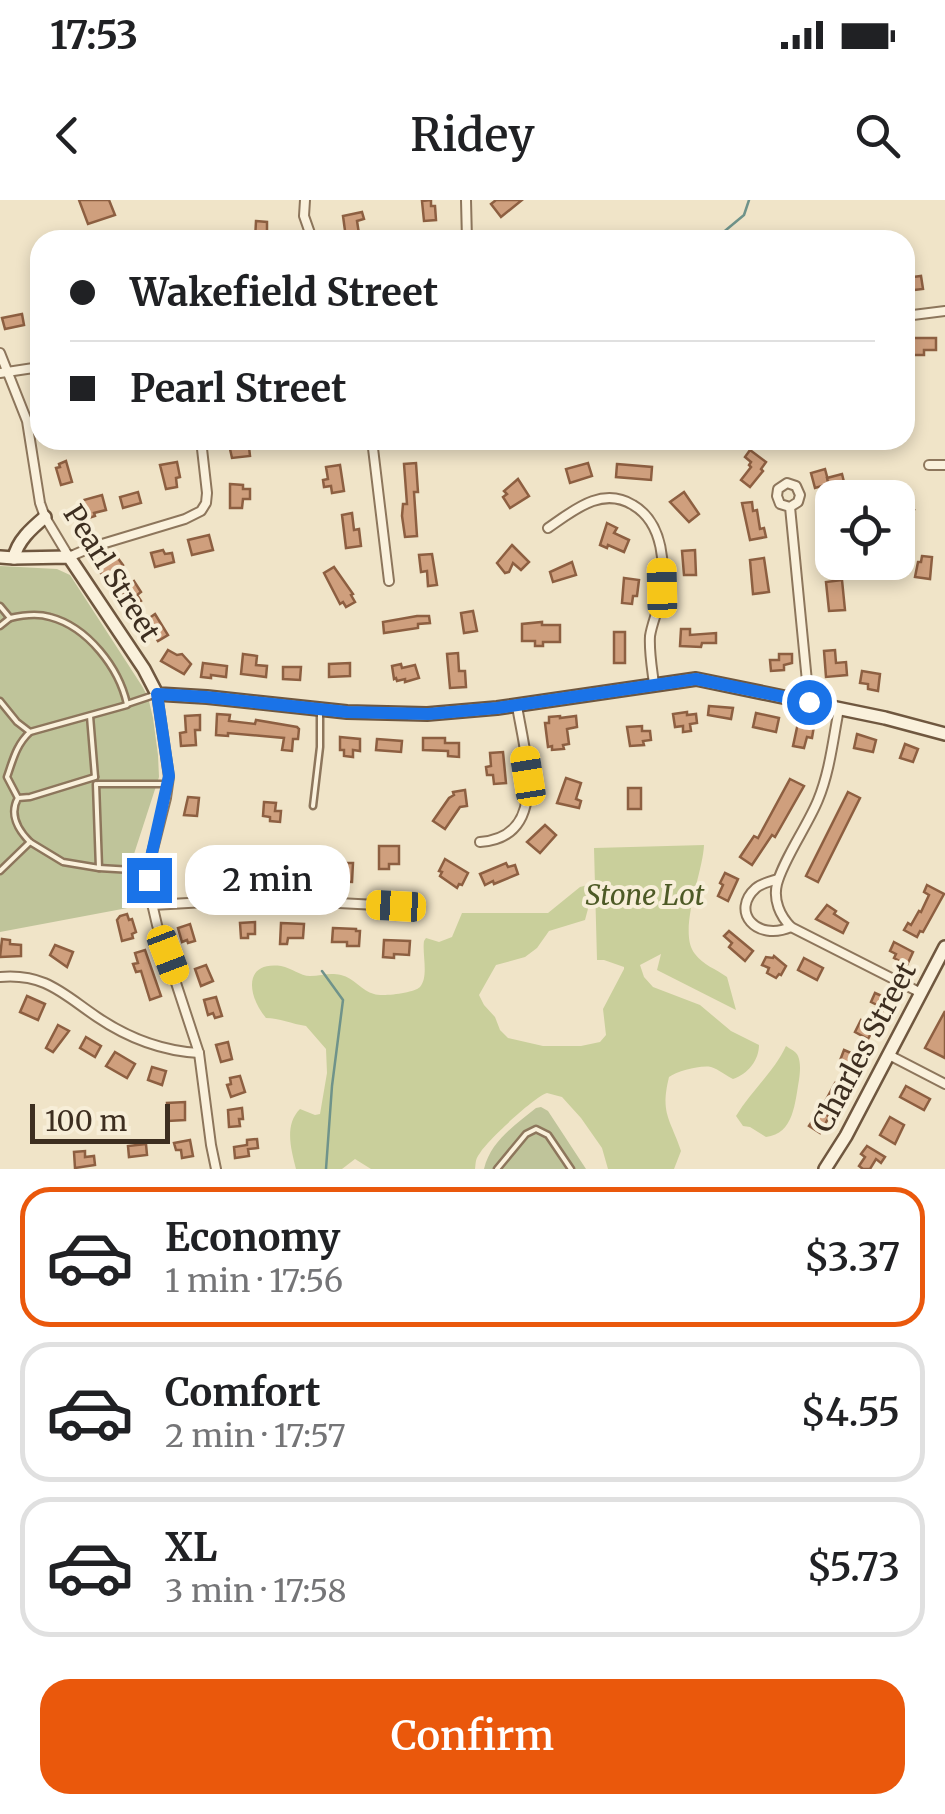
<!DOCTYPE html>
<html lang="en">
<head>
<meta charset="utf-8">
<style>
	body { margin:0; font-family:Merriweather,serif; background:#f2f2f2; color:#202124; height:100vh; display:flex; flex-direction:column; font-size:38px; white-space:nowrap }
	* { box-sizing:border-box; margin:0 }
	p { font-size:32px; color:#757577 }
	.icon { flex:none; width:55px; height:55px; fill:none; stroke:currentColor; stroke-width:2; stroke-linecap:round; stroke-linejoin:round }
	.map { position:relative; height:969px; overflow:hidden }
	.panel { display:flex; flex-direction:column; background:#fff; flex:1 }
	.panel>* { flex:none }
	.banner { position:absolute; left:30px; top:30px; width:885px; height:220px; border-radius:30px; box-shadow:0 5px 15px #0003; display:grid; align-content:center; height:220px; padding:0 40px; background:#fff }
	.fabs { position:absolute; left:815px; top:280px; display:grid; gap:20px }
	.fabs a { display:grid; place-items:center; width:100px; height:100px; border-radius:20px; background:#fff; box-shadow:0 5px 15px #0003; font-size:50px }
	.scale { position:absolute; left:30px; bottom:25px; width:140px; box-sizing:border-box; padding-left:10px; border:5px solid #3d2e20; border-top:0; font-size:28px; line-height:35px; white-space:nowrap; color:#3d2e20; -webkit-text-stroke:8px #f7eed8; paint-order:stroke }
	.end { position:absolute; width:45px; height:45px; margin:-22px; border:12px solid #1a73e8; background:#fff; box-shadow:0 0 0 5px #fff }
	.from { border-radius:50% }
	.bubble { position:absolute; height:70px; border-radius:30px; background:#fff; box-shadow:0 5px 15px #0003; font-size:32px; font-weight:600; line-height:70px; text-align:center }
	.car { position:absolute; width:30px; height:60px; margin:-30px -15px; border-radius:12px; box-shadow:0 0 8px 2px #0007; background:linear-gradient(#f5c518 24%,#345 0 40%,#f5c518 0 76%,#345 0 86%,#f5c518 0) }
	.banner b { display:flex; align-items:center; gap:35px; height:95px; font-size:38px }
	.banner b+b { border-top:2px solid #e0e0e0 }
	.banner i { width:25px; height:25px; background:#202124 }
	ul { padding:18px 0 0; list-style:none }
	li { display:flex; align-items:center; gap:30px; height:140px; margin:0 20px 15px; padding:0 20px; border:5px solid #e0e0e0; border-radius:30px }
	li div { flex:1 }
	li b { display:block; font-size:38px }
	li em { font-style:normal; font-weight:600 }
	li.current { border-color:#ea580c }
	li>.icon { width:90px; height:90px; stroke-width:1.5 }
	.action { display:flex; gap:20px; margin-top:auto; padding:20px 40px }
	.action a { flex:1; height:115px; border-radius:30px; background:#ea580c; color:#fff; font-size:40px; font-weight:600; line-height:115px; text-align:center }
	.status { display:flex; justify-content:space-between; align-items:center; height:70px; padding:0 50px; background:#fff; direction:ltr }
	.status svg { height:28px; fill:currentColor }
	header { display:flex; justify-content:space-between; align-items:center; height:130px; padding:0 40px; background:#fff; font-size:45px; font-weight:600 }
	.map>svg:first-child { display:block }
	.green { fill:#c9cf9b }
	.cemetery { fill:#bfc49a }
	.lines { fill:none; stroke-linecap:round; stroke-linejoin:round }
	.stream { stroke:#6f938a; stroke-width:2.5 }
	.building { fill:#cf9f7d; stroke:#8d5f41; stroke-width:2.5 }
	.lane-casing { stroke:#8d765c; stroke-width:9 }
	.street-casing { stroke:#8d765c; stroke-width:12 }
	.secondary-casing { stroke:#6f573f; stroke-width:16 }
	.lane { stroke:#faf1dc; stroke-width:4 }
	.street { stroke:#faf1dc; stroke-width:8 }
	.secondary { stroke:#faf1dc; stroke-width:11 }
	.route { stroke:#1a73e8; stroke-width:12 }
	.labels { text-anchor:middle; stroke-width:8; stroke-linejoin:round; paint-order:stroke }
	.street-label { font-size:28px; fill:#3d2e20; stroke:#f7eed8 }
	.park-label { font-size:28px; font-style:italic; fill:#4d5a26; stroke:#f7eed8 }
</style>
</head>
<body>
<div class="status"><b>17:53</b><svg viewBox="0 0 49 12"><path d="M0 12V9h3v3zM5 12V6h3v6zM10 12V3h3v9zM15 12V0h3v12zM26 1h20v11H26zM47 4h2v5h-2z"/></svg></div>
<header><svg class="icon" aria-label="back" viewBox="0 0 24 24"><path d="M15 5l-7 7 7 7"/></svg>Ridey<svg class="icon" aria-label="search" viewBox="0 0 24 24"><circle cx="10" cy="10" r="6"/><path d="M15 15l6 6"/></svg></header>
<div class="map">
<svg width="945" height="969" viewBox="0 0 945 969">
	<rect width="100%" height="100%" fill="#f0e4c8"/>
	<!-- green -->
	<g class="green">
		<path d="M 704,645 C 703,673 677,732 695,754 C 703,765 716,769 727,777 L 736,810 L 657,770 L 661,754 L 640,765 L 644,777 L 653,787 L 700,805 L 731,831 L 759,845 C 759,860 748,874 733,879 C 727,876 718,869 711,867 C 700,865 678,871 669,877 C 660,914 670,918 681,951 L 674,969 L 608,969 L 602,948 L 581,918 L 562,897 L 547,893 C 534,897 487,941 480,953 C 475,960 476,961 475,969 L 371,969 L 355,959 L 342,969 L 296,969 C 291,949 284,925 300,909 L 315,915 L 320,914 L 327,873 L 326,849 L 306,826 C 292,824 279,818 266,818 C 248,797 242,761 281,766 C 292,768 300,776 310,776 C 321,776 329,772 341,775 C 354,778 362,791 374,794 C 382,797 414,793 420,787 C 429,777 422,754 424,741 L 426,738 L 439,742 L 452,737 L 462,713 L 548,713 L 580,687 L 588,685 L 593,690 L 585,720 L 549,731 L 537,748 L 525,757 L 496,765 L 479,795 L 484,805 L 495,817 L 500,830 L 508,838 L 543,846 L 581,846 L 600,842 L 606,835 L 603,809 L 624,769 L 624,767 L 604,760 L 597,760 L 594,648 Z"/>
		<path d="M 786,846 C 790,849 796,851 798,856 C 801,863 800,873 799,880 C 795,902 794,934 766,937 L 750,927 L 743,926 L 736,916 C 751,891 774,872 786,846 Z"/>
	</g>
	<!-- cemetery -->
	<g class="cemetery">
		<polygon points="0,366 57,369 70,375 142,486 148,497 153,518 158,555 159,577 134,654 133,676 138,706 0,732"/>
		<path d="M 541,907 L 548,911 L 586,969 L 484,969 C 491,941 514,926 536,908 Z"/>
	</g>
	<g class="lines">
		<!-- stream -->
		<g class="stream">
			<polyline points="714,40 744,15 749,0"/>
			<polyline points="322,771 343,800 332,886 326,969"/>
		</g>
	</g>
	<!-- building -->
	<g class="building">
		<polygon points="79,0 109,0 115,15 88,24"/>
		<polygon points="431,0 431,6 435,6 436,20 424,21 422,1"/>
		<polygon points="496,0 522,0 501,17 491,4"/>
		<polygon points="362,12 364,19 357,21 360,40 349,40 348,37 346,38 343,16"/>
		<polygon points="256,21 267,22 267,40 255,40"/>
		<polygon points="921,76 923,89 905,91 905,78"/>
		<polygon points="22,114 24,125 5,129 2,118"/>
		<polygon points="913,138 936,138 936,150 924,150 924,155 913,155"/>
		<polygon points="228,240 243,240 244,248 249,247 250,256 232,258"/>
		<polygon points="750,250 766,262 761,269 763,271 750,287 741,280 751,267 749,265 751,262 745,257"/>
		<polygon points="66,261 72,282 61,285 56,268 60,267 59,264"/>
		<polygon points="177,262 180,277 176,278 177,287 166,289 160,265"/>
		<polygon points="416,263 418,292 414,292 417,336 405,337 402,316 403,304 407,304 404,264"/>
		<polygon points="588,263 592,276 570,283 566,269"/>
		<polygon points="617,264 652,267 651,280 616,277"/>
		<polygon points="340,265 344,291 332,293 331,286 324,287 323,280 328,279 326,267"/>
		<polygon points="825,269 829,284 815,288 811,273"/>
		<polygon points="842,274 847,294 832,298 827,278"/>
		<polygon points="518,279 529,296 510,308 503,297 507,294 504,291"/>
		<polygon points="230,284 243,285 243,289 250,289 250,299 243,299 242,308 230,308"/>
		<polygon points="896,289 913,301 909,307 914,310 909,318 903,313 905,310 898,304 898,298 890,298"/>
		<polygon points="138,292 141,303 123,308 120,297"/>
		<polygon points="684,292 699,314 689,322 670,302"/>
		<polygon points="102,295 106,310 94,313 95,316 86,319 80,301"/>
		<polygon points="752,302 753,311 757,310 760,329 764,328 766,337 750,340 742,303"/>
		<polygon points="352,313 354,330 359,329 361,346 346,348 342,315"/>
		<polygon points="607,323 617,328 614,333 629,340 624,352 608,345 607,348 600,345"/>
		<polygon points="832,327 832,356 821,358 818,328"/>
		<polygon points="209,335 213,350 192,355 188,340"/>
		<polygon points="512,345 529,362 521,370 513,363 509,372 505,373 497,363"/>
		<polygon points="163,350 165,354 172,353 174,362 155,367 151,353"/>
		<polygon points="695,350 696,375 684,375 682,351"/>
		<polygon points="432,354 437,385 428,386 427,371 421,372 419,355"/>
		<polygon points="111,356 113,360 117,357 123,365 118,369 129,385 134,381 141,392 137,395 141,401 132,407 116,382 115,383 109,375 105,378 99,371 97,365"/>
		<polygon points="922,356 932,357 930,379 915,377 918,362 921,362"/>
		<polygon points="764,358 769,392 753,394 750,360"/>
		<polygon points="572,362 576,375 553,382 550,372"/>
		<polygon points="334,367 353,394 351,395 355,402 346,407 343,402 340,404 324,373"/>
		<polygon points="624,378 639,380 637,396 633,396 632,404 622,403"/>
		<polygon points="842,380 845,410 829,411 826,382"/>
		<polygon points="473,411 477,431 464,433 461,413"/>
		<polygon points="155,414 168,435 158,441 145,421"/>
		<polygon points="417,416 429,416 430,423 418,424 418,428 384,433 383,422"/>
		<polygon points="542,422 542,425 560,425 560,442 543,442 543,446 535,446 535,441 522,441 522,424"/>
		<polygon points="681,429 690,429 690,435 716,433 716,443 702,443 701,447 680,446"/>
		<rect x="614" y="432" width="11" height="31"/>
		<polygon points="168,450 177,455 182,454 191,464 184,474 161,461"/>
		<polygon points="835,450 836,463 846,462 847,475 826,477 824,451"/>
		<polygon points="458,453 459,471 465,471 466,487 450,488 447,454"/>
		<polygon points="243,454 257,456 256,465 267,466 266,477 241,474"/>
		<polygon points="779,454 792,454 792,463 784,465 784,470 771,471 770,460 779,460"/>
		<polygon points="203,463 227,466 226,477 211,475 211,478 201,477"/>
		<polygon points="350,463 350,476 329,477 329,464"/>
		<polygon points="401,464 402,468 415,465 419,478 405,482 405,479 397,481 396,478 394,479 392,466"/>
		<polygon points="283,467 301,467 300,480 283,479"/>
		<polygon points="862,471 880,474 878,491 868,489 868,484 860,483"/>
		<polygon points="709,506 733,508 731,519 708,515"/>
		<polygon points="687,512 687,515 696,514 697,523 690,524 691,531 683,532 683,526 675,527 673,514"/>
		<polygon points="756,513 779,518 776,532 753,527"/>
		<polygon points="217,514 230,515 229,521 255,524 256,520 297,527 299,529 298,539 293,539 292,551 282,550 284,538 228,533 228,536 216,535"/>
		<polygon points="200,515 200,530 195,530 196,545 181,546 180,533 186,532 185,516"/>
		<polygon points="560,516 560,518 576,516 577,527 567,529 569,544 563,545 564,549 552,550 552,546 548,547 545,523 549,523 549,517"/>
		<polygon points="798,523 814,526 812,538 807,537 804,548 793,546"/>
		<polygon points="642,526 642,531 650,531 651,540 643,541 644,545 630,546 627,527"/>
		<polygon points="857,534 876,540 873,552 854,548"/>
		<polygon points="340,537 360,539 360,551 353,550 353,557 344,556 344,550 340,550"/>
		<polygon points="423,538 445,538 445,543 459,543 459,557 448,556 448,551 423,550"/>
		<polygon points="377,539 402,541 401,552 376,550"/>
		<polygon points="905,544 918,549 913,562 900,558"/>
		<polygon points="503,552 506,583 494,584 493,575 487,575 486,567 491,566 490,553"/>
		<polygon points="566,578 581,583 576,599 581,601 579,608 557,603"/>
		<polygon points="790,579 804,586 775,637 772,635 752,665 740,657 754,636 758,638"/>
		<rect x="628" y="588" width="13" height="21"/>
		<polygon points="465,590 467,606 460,607 445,629 433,621 449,598 454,595 453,592"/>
		<polygon points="848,592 860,598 818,682 806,676"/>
		<polygon points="188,597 199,598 197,616 184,615"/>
		<polygon points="264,602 276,603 275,611 281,611 280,622 270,621 270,617 263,616"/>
		<polygon points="545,625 556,635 540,653 527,642"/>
		<polygon points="379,646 399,646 399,664 389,664 389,669 379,669"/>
		<polygon points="445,659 468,673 462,685 459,684 457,688 440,676 442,672 439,671"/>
		<polygon points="232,662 255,662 256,677 232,680"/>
		<polygon points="345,663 353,663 352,682 332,681 332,670 344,670"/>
		<polygon points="506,663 508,667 515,665 518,674 494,684 493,681 485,685 480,674"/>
		<polygon points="285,671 302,672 302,682 284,681"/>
		<polygon points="725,673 738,679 728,701 718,696 723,685 720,683"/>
		<polygon points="927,685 944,694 923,732 920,731 917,737 904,730 908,723 911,725 919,711 921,712 929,695 924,692"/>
		<polygon points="827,705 836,711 834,714 848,723 843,733 816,719"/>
		<polygon points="127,714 129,720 132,719 136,732 132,734 133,738 122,741 117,720 120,716"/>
		<polygon points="255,722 255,734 248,734 248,738 241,738 240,723"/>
		<polygon points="281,723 304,724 303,738 288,738 287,744 280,744"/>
		<polygon points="190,724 195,741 188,743 187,740 182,742 178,728"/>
		<polygon points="333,728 356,729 356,731 360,731 359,746 347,746 347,742 332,742"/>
		<polygon points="729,731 753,751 745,761 729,747 732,743 724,736"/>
		<polygon points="2,739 10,740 10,744 21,745 21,756 0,757"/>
		<polygon points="384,740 410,741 409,755 394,754 394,758 383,757"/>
		<polygon points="894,742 913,752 907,765 894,758 896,754 890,751"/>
		<polygon points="55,745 73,752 67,767 50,755"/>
		<polygon points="145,750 161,796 150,800 141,771 136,772 133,764 138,763 135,753"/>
		<polygon points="774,756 786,766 781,775 779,774 776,778 767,773 769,768 762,765 766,757 773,758"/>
		<polygon points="804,758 823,768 817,780 798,770"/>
		<polygon points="206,765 213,781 201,786 195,769"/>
		<polygon points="875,793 889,799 868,839 855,832 861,820 867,823 871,818 877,805 871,802"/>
		<polygon points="27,796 45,804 38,820 20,812"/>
		<polygon points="216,797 222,816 215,818 213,813 208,815 204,800"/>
		<polygon points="945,811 945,858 925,848"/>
		<polygon points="58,825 69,831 53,852 46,848"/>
		<polygon points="86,837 101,846 95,857 80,848"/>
		<polygon points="228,842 232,859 221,862 216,845"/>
		<polygon points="844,850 858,856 852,869 839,863"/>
		<polygon points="115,852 135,864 127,878 106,866"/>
		<polygon points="152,867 166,871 162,885 148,880"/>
		<polygon points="240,876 245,892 231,897 227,885 231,884 230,878"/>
		<polygon points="835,883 844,887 835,903 833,902 827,915 829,917 820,933 809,926 819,911 820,911"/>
		<polygon points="906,886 930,899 924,910 900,897"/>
		<polygon points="185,902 185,920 168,921 167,903"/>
		<polygon points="242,908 243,919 239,919 240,926 229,927 228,910"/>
		<polygon points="890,917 904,925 895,944 880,935"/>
		<polygon points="257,939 258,948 248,949 249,956 235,958 234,947 247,945 247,940"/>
		<polygon points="190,940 193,956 182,958 181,950 176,950 174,943"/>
		<polygon points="146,944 147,955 129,957 128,946"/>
		<polygon points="867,946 885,957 881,963 876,959 870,969 863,969 859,966 865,957 861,954"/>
		<polygon points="85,951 85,957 94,956 95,965 75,968 74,952"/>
	</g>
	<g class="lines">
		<defs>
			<g id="lane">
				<polyline points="0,406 10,418 0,426"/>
				<path d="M 10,418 C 23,415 37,413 50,417 C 88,427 119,468 127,504 L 154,495"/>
				<path d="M 0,501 L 17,522 L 30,532 C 16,545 13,560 7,577 L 18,598"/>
				<polyline points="90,516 95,577"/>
				<polyline points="30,532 127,505"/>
				<polyline points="98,584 168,584"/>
				<polyline points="313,606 320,547 320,514"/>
				<polyline points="30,642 63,662 99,668 96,584"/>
				<polyline points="99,668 149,671"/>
				<path d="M 0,671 L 30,642 C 18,630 9,614 18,598 L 30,597 L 95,577"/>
				<polyline points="497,969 526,934 536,929 548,935 571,969"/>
			</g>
			<g id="street">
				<polyline points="305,0 304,16 311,36"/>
				<polyline points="466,0 467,40"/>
				<polyline points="905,116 945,111"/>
				<polyline points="0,153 27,221 40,303 45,317 69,357 92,347 185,319 201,311 206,303 207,293 201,240"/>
				<polyline points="0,173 40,167"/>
				<polyline points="372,240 389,381"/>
				<polyline points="929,265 945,265"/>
				<polyline points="790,307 780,304 777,296 778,289 787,283 796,286 800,295 798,302 790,307 809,502"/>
				<path d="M 548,328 C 574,310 602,286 633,305 C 664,323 666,367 660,398 C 658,411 652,423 650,436 C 649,452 652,468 654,484"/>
				<polyline points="157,494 169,577 166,598 151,657 150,695 157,725 199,853 211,945 216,969"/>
				<path d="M 839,509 C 833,539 830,571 818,600 C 808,625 783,660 777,684 C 773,700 780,716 791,727 L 921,793"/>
				<path d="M 480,642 C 551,637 524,550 517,506"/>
				<path d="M 778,679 C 772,681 762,683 756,688 C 730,711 756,742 791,727"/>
				<polyline points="152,705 262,699 396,706"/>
				<path d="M 0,777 C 45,773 63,794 97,817 C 128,838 161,851 199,853"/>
				<polyline points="889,855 945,884"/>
			</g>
			<g id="secondary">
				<path d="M 0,357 L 14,358 C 17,341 32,328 45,317"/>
				<polyline points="14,358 69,357 144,469 157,494 207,497 347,512 427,514 497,508 696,479 885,518 945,534"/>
				<polyline points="825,969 846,936 945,747"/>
			</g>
		</defs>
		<!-- lane casing -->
		<use href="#lane" class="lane-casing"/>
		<!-- street casing -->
		<use href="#street" class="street-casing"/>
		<!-- secondary casing -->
		<use href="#secondary" class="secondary-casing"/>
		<!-- lane -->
		<use href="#lane" class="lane"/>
		<!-- street -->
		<use href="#street" class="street"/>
		<!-- secondary -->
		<use href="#secondary" class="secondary"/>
	</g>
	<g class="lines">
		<!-- route -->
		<polyline class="route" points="149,680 151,657 169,576 157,494 206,497 347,512 428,514 497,508 696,479 809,502"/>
	</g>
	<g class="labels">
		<!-- street labels -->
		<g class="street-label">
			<text transform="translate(112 373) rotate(58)" y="10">Pearl Street</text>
			<text transform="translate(864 847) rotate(-62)" y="10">Charles Street</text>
		</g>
		<!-- park labels -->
		<g class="park-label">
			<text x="645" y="705">Stone Lot</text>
		</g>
	</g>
</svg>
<div class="fabs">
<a><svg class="icon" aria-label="locate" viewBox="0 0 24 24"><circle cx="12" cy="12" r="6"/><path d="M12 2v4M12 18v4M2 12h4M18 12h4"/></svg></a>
</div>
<div class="scale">100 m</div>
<i class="end from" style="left:809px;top:502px"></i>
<i class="end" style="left:149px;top:680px"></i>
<div class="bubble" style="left:185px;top:645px;width:165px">2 min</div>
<i class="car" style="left:662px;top:388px;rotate:359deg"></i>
<i class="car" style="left:528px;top:576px;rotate:351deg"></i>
<i class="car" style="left:396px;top:706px;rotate:273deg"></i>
<i class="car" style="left:168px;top:755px;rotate:159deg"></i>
<div class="banner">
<b><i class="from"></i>Wakefield Street</b>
<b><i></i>Pearl Street</b>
</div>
</div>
<section class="panel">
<ul>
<li class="current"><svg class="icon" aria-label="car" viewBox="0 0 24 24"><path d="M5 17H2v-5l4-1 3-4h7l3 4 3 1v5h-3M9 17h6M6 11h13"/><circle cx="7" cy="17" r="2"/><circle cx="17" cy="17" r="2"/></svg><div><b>Economy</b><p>1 min · 17:56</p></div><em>$3.37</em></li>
<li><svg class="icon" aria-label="car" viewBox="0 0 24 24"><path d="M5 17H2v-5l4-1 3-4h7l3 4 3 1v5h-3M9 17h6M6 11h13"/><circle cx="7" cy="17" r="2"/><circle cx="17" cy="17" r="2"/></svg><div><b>Comfort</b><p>2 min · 17:57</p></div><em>$4.55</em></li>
<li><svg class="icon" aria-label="car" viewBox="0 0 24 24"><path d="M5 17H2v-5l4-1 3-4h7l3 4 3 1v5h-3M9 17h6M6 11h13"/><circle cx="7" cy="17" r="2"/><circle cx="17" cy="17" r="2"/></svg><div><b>XL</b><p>3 min · 17:58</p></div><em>$5.73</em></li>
</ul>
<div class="action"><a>Confirm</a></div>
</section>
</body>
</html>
